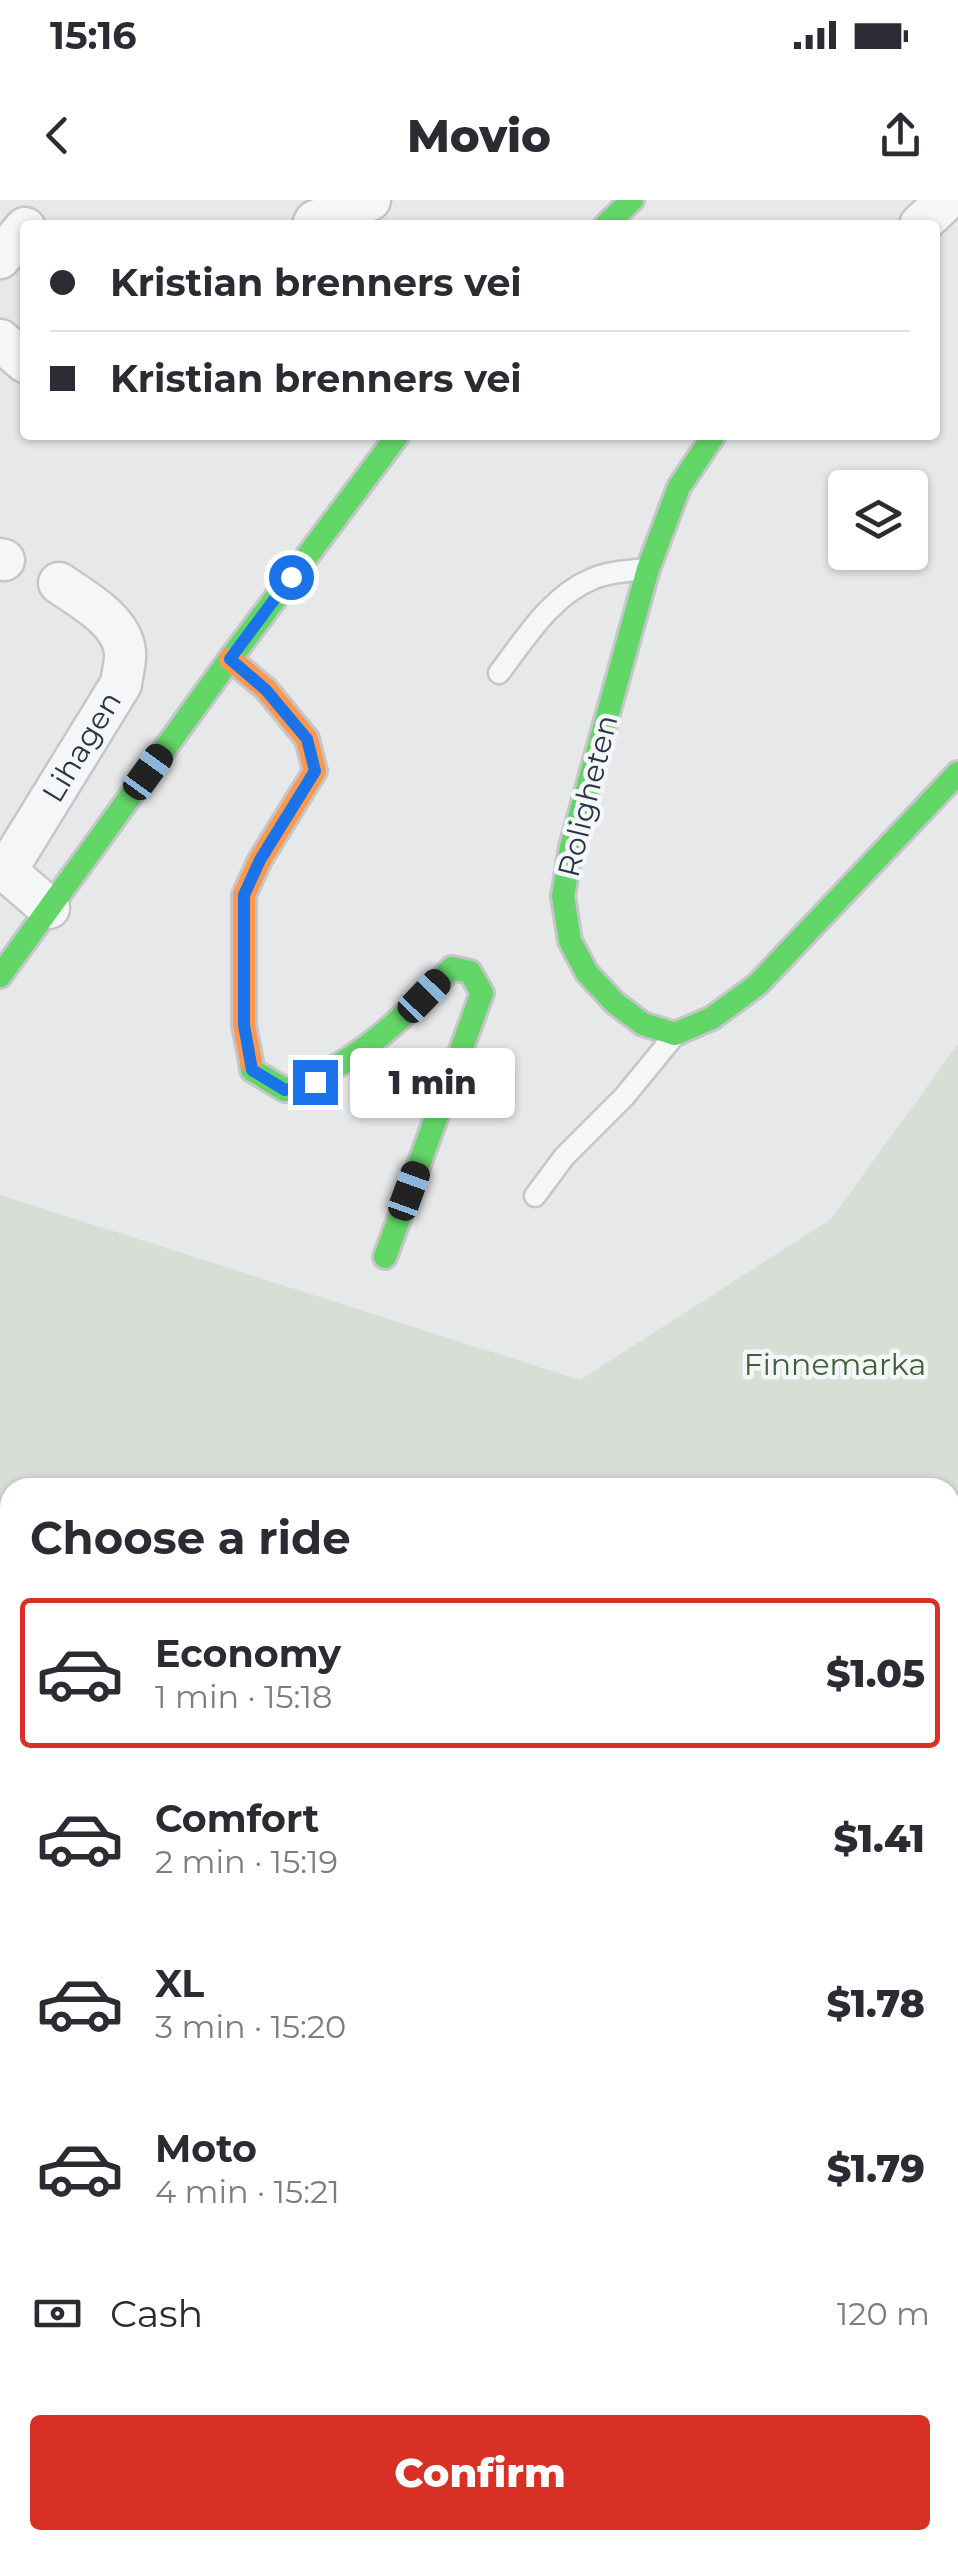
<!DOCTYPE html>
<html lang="en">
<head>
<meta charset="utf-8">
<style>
	body { margin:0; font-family:Montserrat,sans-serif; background:#f2f2f3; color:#2b2b33; height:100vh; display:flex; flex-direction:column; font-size:38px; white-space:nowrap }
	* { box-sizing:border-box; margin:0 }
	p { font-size:32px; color:#7c7c81 }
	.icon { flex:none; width:55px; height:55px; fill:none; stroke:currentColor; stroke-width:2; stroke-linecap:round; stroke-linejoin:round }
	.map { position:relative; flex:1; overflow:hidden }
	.sheet { position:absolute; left:0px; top:1278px; width:960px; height:1072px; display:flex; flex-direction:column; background:#fff; border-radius:30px 30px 0 0; box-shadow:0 2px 8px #0004 }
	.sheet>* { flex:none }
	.top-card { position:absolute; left:20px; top:20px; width:920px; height:220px; border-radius:10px; box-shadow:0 2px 8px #0004; display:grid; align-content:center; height:220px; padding:0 30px; background:#fff }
	.fabs { position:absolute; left:828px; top:270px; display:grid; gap:20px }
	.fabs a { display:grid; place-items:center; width:100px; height:100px; border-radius:10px; background:#fff; box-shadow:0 2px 8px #0004; font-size:50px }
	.end { position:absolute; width:45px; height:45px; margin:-22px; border:12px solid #1a73e8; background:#fff; box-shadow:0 0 0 5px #fff }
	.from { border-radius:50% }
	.bubble { position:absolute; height:70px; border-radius:10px; background:#fff; box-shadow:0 2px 8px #0004; font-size:32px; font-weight:800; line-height:70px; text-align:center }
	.car { position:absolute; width:30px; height:60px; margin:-30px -15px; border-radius:12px; box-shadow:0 0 8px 2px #0007; background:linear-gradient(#222 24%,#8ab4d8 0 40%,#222 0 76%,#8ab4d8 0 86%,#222 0) }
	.top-card b { display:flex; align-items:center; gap:35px; height:95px; font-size:38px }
	.top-card b+b { border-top:2px solid #e1e1e2 }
	.top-card i { width:25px; height:25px; background:#2b2b33 }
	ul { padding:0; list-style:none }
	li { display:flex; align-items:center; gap:30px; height:150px; margin:0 20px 15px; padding:0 10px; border:5px solid transparent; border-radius:10px }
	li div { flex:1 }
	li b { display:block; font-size:38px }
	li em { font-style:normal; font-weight:800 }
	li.selected { border-color:#d93025 }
	li>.icon { width:90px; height:90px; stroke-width:1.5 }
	h2 { padding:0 30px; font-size:45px; line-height:120px }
	.pay { display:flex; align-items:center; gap:25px; height:110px; padding:0 30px; font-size:38px }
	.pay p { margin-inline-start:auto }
	.primary-button { display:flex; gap:20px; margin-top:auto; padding:20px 30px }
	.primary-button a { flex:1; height:115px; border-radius:10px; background:#d93025; color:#fff; font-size:40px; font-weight:800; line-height:115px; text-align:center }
	.status { display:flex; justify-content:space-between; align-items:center; height:70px; padding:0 50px; background:#fff; direction:ltr }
	.status svg { height:28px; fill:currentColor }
	header { display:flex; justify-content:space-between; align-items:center; height:130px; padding:0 30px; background:#fff; font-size:45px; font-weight:800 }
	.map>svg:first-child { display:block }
	.green { fill:#d6ded6 }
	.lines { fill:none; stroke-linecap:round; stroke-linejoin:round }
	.lane-casing { stroke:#c4c6c8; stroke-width:25 }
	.street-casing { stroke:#c4c6c8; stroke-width:45 }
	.fast-casing { stroke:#c4c6c8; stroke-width:28 }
	.slow-casing { stroke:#c4c6c8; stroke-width:28 }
	.jam-casing { stroke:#c4c6c8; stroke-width:28 }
	.lane { stroke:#f5f6f7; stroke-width:20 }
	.street { stroke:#f5f6f7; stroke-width:40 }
	.fast { stroke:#63d668; stroke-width:22 }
	.slow { stroke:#ff974d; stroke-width:22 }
	.jam { stroke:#b3261e; stroke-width:22 }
	.route { stroke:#1a73e8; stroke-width:12 }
	.labels { text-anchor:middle; stroke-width:9; stroke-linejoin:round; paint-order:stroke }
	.street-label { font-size:30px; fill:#2b3445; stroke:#f4f6f9 }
	.park-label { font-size:30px; fill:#3f6138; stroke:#f4f6f9 }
</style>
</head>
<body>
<div class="status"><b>15:16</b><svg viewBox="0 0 49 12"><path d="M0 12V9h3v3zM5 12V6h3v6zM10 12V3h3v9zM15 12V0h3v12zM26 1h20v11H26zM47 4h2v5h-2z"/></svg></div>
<header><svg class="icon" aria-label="back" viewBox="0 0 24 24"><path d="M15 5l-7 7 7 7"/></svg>Movio<svg class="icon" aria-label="share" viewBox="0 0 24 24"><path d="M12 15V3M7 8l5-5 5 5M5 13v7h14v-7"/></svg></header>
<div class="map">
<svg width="958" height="2349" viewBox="0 0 958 2349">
	<rect width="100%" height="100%" fill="#e6e8ea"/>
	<!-- green -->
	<polygon class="green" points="958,844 958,1462 950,1461 950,1288 10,1288 10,1327 0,1327 0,995 580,1180 831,1019"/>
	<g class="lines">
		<defs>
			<g id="lane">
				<path d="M 499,473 C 525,439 551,396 592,379 C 608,372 628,371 646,369"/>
				<polyline points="535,996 564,957 624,897 674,836"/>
			</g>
			<g id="street">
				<polyline points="313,25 315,21 370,0"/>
				<polyline points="920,25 946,0"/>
				<polyline points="0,58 25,28"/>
				<polyline points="0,140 25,162"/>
				<polyline points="0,359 4,360"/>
				<path d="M 49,708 L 6,671 L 121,484 C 122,474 126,462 125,452 C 122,420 82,399 59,383"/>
				<polyline points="0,1572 10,1568"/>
				<polyline points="950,1778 958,1779"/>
				<polyline points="950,1838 958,1837"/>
				<polyline points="950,1904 958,1903"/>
				<polyline points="950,2023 958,2021"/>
				<polyline points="0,2051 10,2046"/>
				<polyline points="950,2075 958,2074"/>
				<polyline points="0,2259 10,2255"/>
				<polyline points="950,2302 958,2300"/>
				<polyline points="432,2340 451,2349"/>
				<polyline points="293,2349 313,2340"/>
				<polyline points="676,2349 727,2340"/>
			</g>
			<g id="fast">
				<polyline points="606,25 632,0"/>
				<polyline points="714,235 679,287 648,369 571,647 563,696 570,741 587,773 615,803 643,824 675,834 712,818 757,785 958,573"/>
				<polyline points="0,776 230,459 398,235"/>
				<path d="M 251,862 L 252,870 L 285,890 C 354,867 402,819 452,768 L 470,772 L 482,793 L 385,1057"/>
				<polyline points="0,1355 10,1355"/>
			</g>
			<polyline id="slow" points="230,459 266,489 307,539 315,571 260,660 244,695 244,825 251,862"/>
			<polyline id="jam" points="950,1497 958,1498"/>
		</defs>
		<!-- lane casing -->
		<use href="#lane" class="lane-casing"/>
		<!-- street casing -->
		<use href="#street" class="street-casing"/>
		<!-- fast casing -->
		<use href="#fast" class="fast-casing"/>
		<!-- slow casing -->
		<use href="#slow" class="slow-casing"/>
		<!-- jam casing -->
		<use href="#jam" class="jam-casing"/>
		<!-- lane -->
		<use href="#lane" class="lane"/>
		<!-- street -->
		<use href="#street" class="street"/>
		<!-- fast -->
		<use href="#fast" class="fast"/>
		<!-- slow -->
		<use href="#slow" class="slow"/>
		<!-- jam -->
		<use href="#jam" class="jam"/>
	</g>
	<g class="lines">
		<!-- route -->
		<polyline class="route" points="291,377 230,459 266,490 307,539 315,571 260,660 244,695 244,825 252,870 285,890 315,882"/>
	</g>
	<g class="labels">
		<!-- street labels -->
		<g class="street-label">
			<text transform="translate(82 547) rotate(-59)" y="10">Lihagen</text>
			<text transform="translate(588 596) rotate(-76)" y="10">Roligheten</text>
		</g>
		<!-- park labels -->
		<g class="park-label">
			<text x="835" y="1175">Finnemarka</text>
		</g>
	</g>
</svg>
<div class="fabs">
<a><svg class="icon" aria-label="layers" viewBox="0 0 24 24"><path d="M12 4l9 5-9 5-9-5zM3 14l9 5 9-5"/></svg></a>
</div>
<i class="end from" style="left:291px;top:377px"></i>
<i class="end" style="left:315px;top:882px"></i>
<div class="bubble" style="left:350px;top:848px;width:165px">1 min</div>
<i class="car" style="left:148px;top:572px;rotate:36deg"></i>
<i class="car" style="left:424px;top:796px;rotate:44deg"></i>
<i class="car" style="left:409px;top:991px;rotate:20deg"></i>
<div class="top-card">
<b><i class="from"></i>Kristian brenners vei</b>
<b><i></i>Kristian brenners vei</b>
</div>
<section class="sheet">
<h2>Choose a ride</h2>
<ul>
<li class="selected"><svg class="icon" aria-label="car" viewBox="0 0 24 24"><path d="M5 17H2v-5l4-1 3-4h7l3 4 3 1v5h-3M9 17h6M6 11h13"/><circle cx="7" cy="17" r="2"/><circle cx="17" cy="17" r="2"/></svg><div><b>Economy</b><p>1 min · 15:18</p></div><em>$1.05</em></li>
<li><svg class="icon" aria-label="car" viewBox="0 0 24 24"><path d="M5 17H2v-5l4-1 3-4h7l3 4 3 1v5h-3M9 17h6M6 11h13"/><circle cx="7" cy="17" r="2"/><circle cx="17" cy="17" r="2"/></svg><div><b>Comfort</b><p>2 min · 15:19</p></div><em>$1.41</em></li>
<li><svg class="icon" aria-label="car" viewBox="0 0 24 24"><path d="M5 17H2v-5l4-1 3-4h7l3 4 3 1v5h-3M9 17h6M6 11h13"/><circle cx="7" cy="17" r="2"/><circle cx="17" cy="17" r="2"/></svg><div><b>XL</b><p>3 min · 15:20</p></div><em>$1.78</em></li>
<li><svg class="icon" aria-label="car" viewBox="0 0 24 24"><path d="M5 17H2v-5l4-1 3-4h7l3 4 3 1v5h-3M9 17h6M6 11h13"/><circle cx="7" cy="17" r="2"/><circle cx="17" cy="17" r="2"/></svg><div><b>Moto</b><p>4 min · 15:21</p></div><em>$1.79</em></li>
</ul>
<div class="pay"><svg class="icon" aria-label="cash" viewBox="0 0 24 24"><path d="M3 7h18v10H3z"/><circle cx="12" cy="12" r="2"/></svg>Cash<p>120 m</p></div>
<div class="primary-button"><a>Confirm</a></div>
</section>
</div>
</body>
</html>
